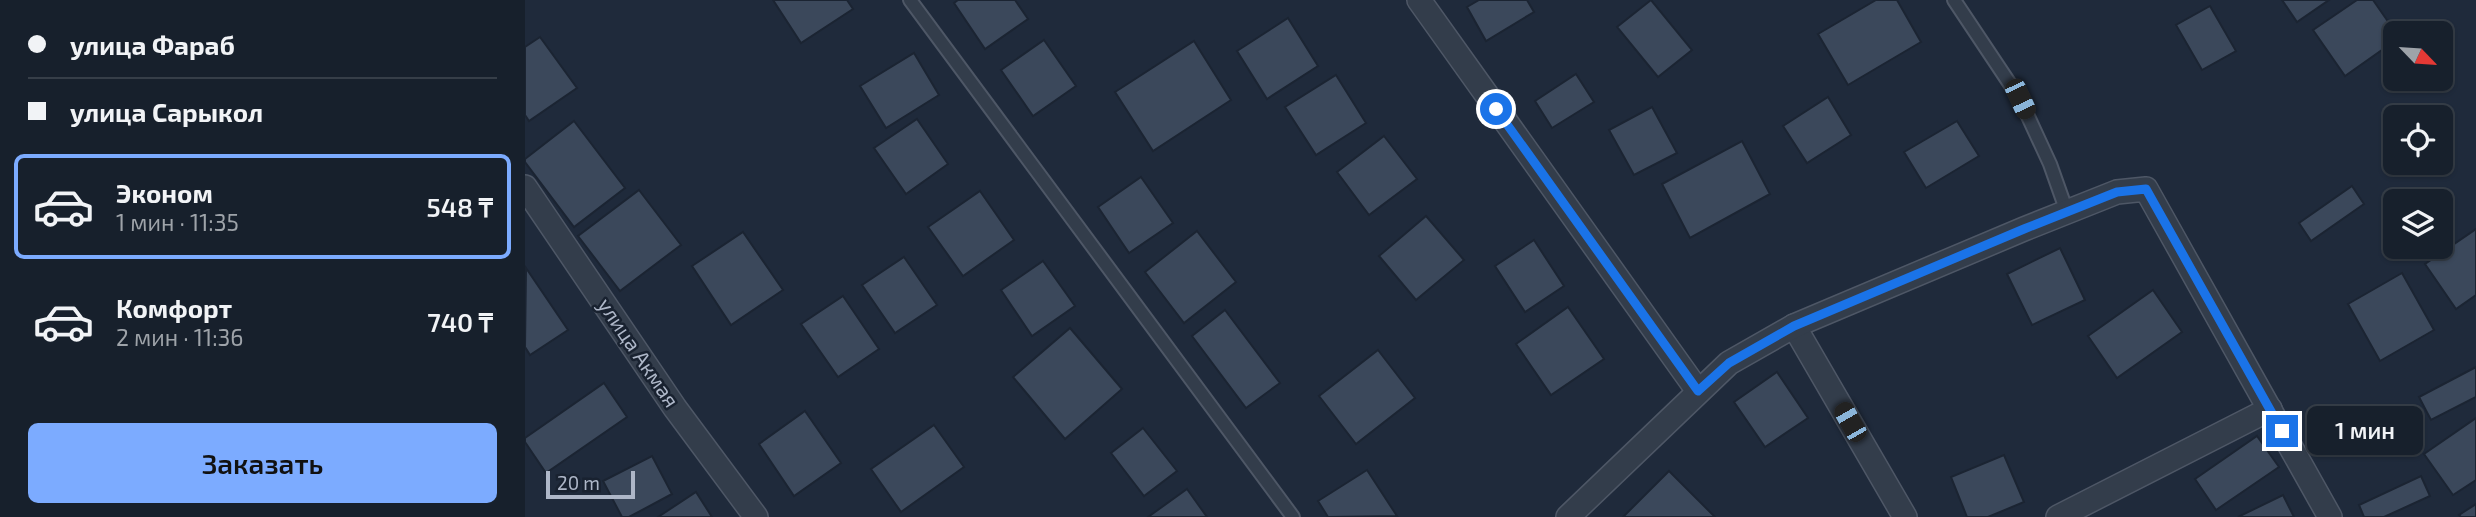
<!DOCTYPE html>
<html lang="ru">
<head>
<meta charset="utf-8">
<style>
	body { margin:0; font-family:"Exo 2",sans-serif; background:#242d38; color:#f1f3f6; height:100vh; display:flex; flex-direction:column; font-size:26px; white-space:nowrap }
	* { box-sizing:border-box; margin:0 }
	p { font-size:23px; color:#9ea3a9 }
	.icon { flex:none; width:38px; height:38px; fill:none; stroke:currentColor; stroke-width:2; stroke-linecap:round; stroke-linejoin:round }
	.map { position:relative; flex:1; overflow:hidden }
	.sheet { display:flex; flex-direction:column; background:#17202c; width:525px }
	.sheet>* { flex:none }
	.top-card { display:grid; align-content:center; height:154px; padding:0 28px; background:#17202c }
	.needle { width:46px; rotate:115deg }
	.buttons { position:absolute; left:1858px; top:21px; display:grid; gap:14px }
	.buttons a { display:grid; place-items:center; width:70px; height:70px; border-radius:10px; background:#17202c; box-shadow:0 2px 5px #0004,0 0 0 2px #363e48; font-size:35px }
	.scale { position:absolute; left:21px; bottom:18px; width:89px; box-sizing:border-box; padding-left:7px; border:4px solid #aeb7c8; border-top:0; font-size:19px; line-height:24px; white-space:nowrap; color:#aeb7c8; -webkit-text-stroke:5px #192230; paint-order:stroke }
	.end { position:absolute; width:32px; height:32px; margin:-16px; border:9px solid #1a73e8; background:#fff; box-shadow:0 0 0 4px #fff }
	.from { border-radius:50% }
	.bubble { position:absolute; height:49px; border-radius:10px; background:#17202c; box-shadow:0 2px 5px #0004,0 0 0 2px #363e48; font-size:23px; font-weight:600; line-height:49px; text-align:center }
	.car { position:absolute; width:21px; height:42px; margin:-21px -10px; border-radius:9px; box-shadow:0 0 5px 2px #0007; background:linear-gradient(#222 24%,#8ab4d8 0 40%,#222 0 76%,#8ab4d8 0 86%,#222 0) }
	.top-card b { display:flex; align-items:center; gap:24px; height:66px; font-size:26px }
	.top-card b+b { border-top:2px solid #363e48 }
	.top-card i { width:18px; height:18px; background:#f1f3f6 }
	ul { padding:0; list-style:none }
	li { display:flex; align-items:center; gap:21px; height:105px; margin:0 14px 10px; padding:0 14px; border:4px solid transparent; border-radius:10px }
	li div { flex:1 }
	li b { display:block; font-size:26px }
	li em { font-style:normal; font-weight:600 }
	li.on { border-color:#7cabff }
	li>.icon { width:63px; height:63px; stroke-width:1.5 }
	.button { display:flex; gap:14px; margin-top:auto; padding:14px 28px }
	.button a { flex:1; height:80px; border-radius:10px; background:#7cabff; color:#111; font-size:28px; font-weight:600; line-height:80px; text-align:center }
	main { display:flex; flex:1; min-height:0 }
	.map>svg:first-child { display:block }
	.building { fill:#3b485b; stroke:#1b2432; stroke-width:2 }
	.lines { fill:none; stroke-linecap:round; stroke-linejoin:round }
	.lane-casing { stroke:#4e5766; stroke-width:16 }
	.street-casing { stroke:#4e5766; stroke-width:26 }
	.lane { stroke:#333d4b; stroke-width:12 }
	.street { stroke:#333d4b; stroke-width:23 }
	.route { stroke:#1a73e8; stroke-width:9 }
	.labels { text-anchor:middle; stroke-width:5; stroke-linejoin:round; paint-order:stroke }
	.street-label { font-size:21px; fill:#aeb7c8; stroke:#192230 }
</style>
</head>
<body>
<main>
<section class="sheet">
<div class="top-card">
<b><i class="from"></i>улица Фараб</b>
<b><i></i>улица Сарыкол</b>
</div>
<ul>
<li class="on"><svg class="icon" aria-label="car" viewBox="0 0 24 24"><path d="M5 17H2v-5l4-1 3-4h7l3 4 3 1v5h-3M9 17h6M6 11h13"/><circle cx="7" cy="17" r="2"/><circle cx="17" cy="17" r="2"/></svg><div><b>Эконом</b><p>1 мин · 11:35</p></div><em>548 ₸</em></li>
<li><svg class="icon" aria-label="car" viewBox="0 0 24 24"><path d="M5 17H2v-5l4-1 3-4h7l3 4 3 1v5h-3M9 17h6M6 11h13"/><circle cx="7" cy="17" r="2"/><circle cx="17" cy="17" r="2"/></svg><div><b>Комфорт</b><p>2 мин · 11:36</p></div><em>740 ₸</em></li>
</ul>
<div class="button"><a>Заказать</a></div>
</section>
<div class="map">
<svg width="1951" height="517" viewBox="0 0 1951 517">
	<rect width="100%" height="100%" fill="#1f2a3b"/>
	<!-- building -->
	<g class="building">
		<polygon points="248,0 322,0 328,9 276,43"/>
		<polygon points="433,0 490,0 503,19 460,49 429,3"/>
		<polygon points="954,0 1002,0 1009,12 961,41 942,7"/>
		<polygon points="1126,0 1167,50 1133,77 1092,27"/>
		<polygon points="1351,0 1372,0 1396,42 1323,85 1293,34"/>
		<polygon points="1757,0 1804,0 1772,22"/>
		<polygon points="1832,0 1848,0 1871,33 1871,40 1820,76 1788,30"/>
		<polygon points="1685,6 1711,51 1677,70 1651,25"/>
		<polygon points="763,18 793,66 742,99 712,51"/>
		<polygon points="15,37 52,88 4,121 0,115 0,47"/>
		<polygon points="519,40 551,86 508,116 476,70"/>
		<polygon points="669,41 706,100 628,151 590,92"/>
		<polygon points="389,53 414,95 361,128 335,86"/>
		<polygon points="1051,74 1069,102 1027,128 1010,101"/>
		<polygon points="811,75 841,123 791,155 760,107"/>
		<polygon points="1303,97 1326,135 1282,163 1258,126"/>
		<polygon points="1127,107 1152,153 1109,175 1084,130"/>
		<polygon points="392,119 423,164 381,194 349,148"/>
		<polygon points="49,121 100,188 49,227 0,162 0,159"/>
		<polygon points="1432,121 1454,156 1401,188 1379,152"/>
		<polygon points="859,136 892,179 844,215 812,172"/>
		<polygon points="1217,141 1245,194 1165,238 1137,184"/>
		<polygon points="616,177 648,223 604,253 573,207"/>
		<polygon points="1827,186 1839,204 1786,241 1774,223"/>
		<polygon points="114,190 156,245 95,291 53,236"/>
		<polygon points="455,191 489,240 438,276 403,227"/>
		<polygon points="901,216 939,260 891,300 854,256"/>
		<polygon points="1951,229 1951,295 1931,309 1900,264"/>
		<polygon points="672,231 711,282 659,323 620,272"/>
		<polygon points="218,232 258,290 206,325 167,266"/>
		<polygon points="1009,240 1039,286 1000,312 970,266"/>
		<polygon points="1535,248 1560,300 1507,325 1482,274"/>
		<polygon points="379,257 412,305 370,333 337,285"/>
		<polygon points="518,261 550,306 507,336 476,290"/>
		<polygon points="1,268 43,330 5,355 0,347"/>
		<polygon points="1877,273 1909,330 1855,361 1823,304"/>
		<polygon points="1628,290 1657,332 1592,378 1563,336"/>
		<polygon points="318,296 354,349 313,377 276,324"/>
		<polygon points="1043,307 1079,359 1026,395 991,344"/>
		<polygon points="700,310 755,383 721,408 667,336"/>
		<polygon points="545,328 597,389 540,439 488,377"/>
		<polygon points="853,350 890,398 831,444 794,396"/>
		<polygon points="1951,367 1951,397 1906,420 1894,397"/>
		<polygon points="1252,372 1283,418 1240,447 1209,402"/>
		<polygon points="79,383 102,417 21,473 0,442 0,438"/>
		<polygon points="280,411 316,463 269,496 234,444"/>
		<polygon points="1951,418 1951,480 1928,495 1899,454"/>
		<polygon points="409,425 439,467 376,512 346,469"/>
		<polygon points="618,428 652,471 619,496 586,453"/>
		<polygon points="1732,436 1754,467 1691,510 1670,479"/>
		<polygon points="1479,455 1499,502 1463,517 1442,517 1426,477"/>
		<polygon points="127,456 147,494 104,517 97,517 78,481"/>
		<polygon points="842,470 872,516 803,517 793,501"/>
		<polygon points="1144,471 1190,517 1098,517"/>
		<polygon points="1896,476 1905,496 1859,517 1839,517 1834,505"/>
		<polygon points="662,489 682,517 623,517"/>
		<polygon points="171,492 187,517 133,517"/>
		<polygon points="1758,495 1769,517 1713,517"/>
		<polygon points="1951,504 1951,517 1936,517 1934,515"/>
	</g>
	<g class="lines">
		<defs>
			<g id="lane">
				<polyline points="385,0 768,517"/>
				<polyline points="1429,0 1495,99 1525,164 1542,212"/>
			</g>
			<g id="street">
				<polyline points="894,0 1173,391"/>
				<polyline points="0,187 150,408 231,517"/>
				<polyline points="1269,326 1380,517"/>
				<polyline points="1043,517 1204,363 1269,326 1499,229 1592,192 1621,189 1805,517"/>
				<polyline points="1533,517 1745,409"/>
			</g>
		</defs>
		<!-- lane casing -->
		<use href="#lane" class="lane-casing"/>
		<!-- street casing -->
		<use href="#street" class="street-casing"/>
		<!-- lane -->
		<use href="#lane" class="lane"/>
		<!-- street -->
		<use href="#street" class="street"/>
	</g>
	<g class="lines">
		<!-- route -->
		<polyline class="route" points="971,109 1173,391 1204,363 1269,326 1499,229 1592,192 1621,189 1757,431"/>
	</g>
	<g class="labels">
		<!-- street labels -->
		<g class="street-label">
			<text transform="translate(113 353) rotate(56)" y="7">улица Акмая</text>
		</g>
	</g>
</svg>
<div class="buttons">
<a><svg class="needle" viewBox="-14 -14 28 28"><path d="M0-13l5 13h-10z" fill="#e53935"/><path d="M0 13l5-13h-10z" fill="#9ea3a9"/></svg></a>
<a><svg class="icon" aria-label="locate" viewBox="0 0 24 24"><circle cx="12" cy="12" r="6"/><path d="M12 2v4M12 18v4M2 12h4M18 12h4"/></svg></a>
<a><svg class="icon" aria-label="layers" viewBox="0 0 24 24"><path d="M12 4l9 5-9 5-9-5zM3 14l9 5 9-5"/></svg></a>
</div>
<div class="scale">20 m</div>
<i class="end from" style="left:971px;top:109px"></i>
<i class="end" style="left:1757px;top:431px"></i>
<div class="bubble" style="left:1782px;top:406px;width:116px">1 мин</div>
<i class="car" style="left:1495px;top:99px;rotate:155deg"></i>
<i class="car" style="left:1325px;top:422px;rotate:330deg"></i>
</div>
</main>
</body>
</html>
